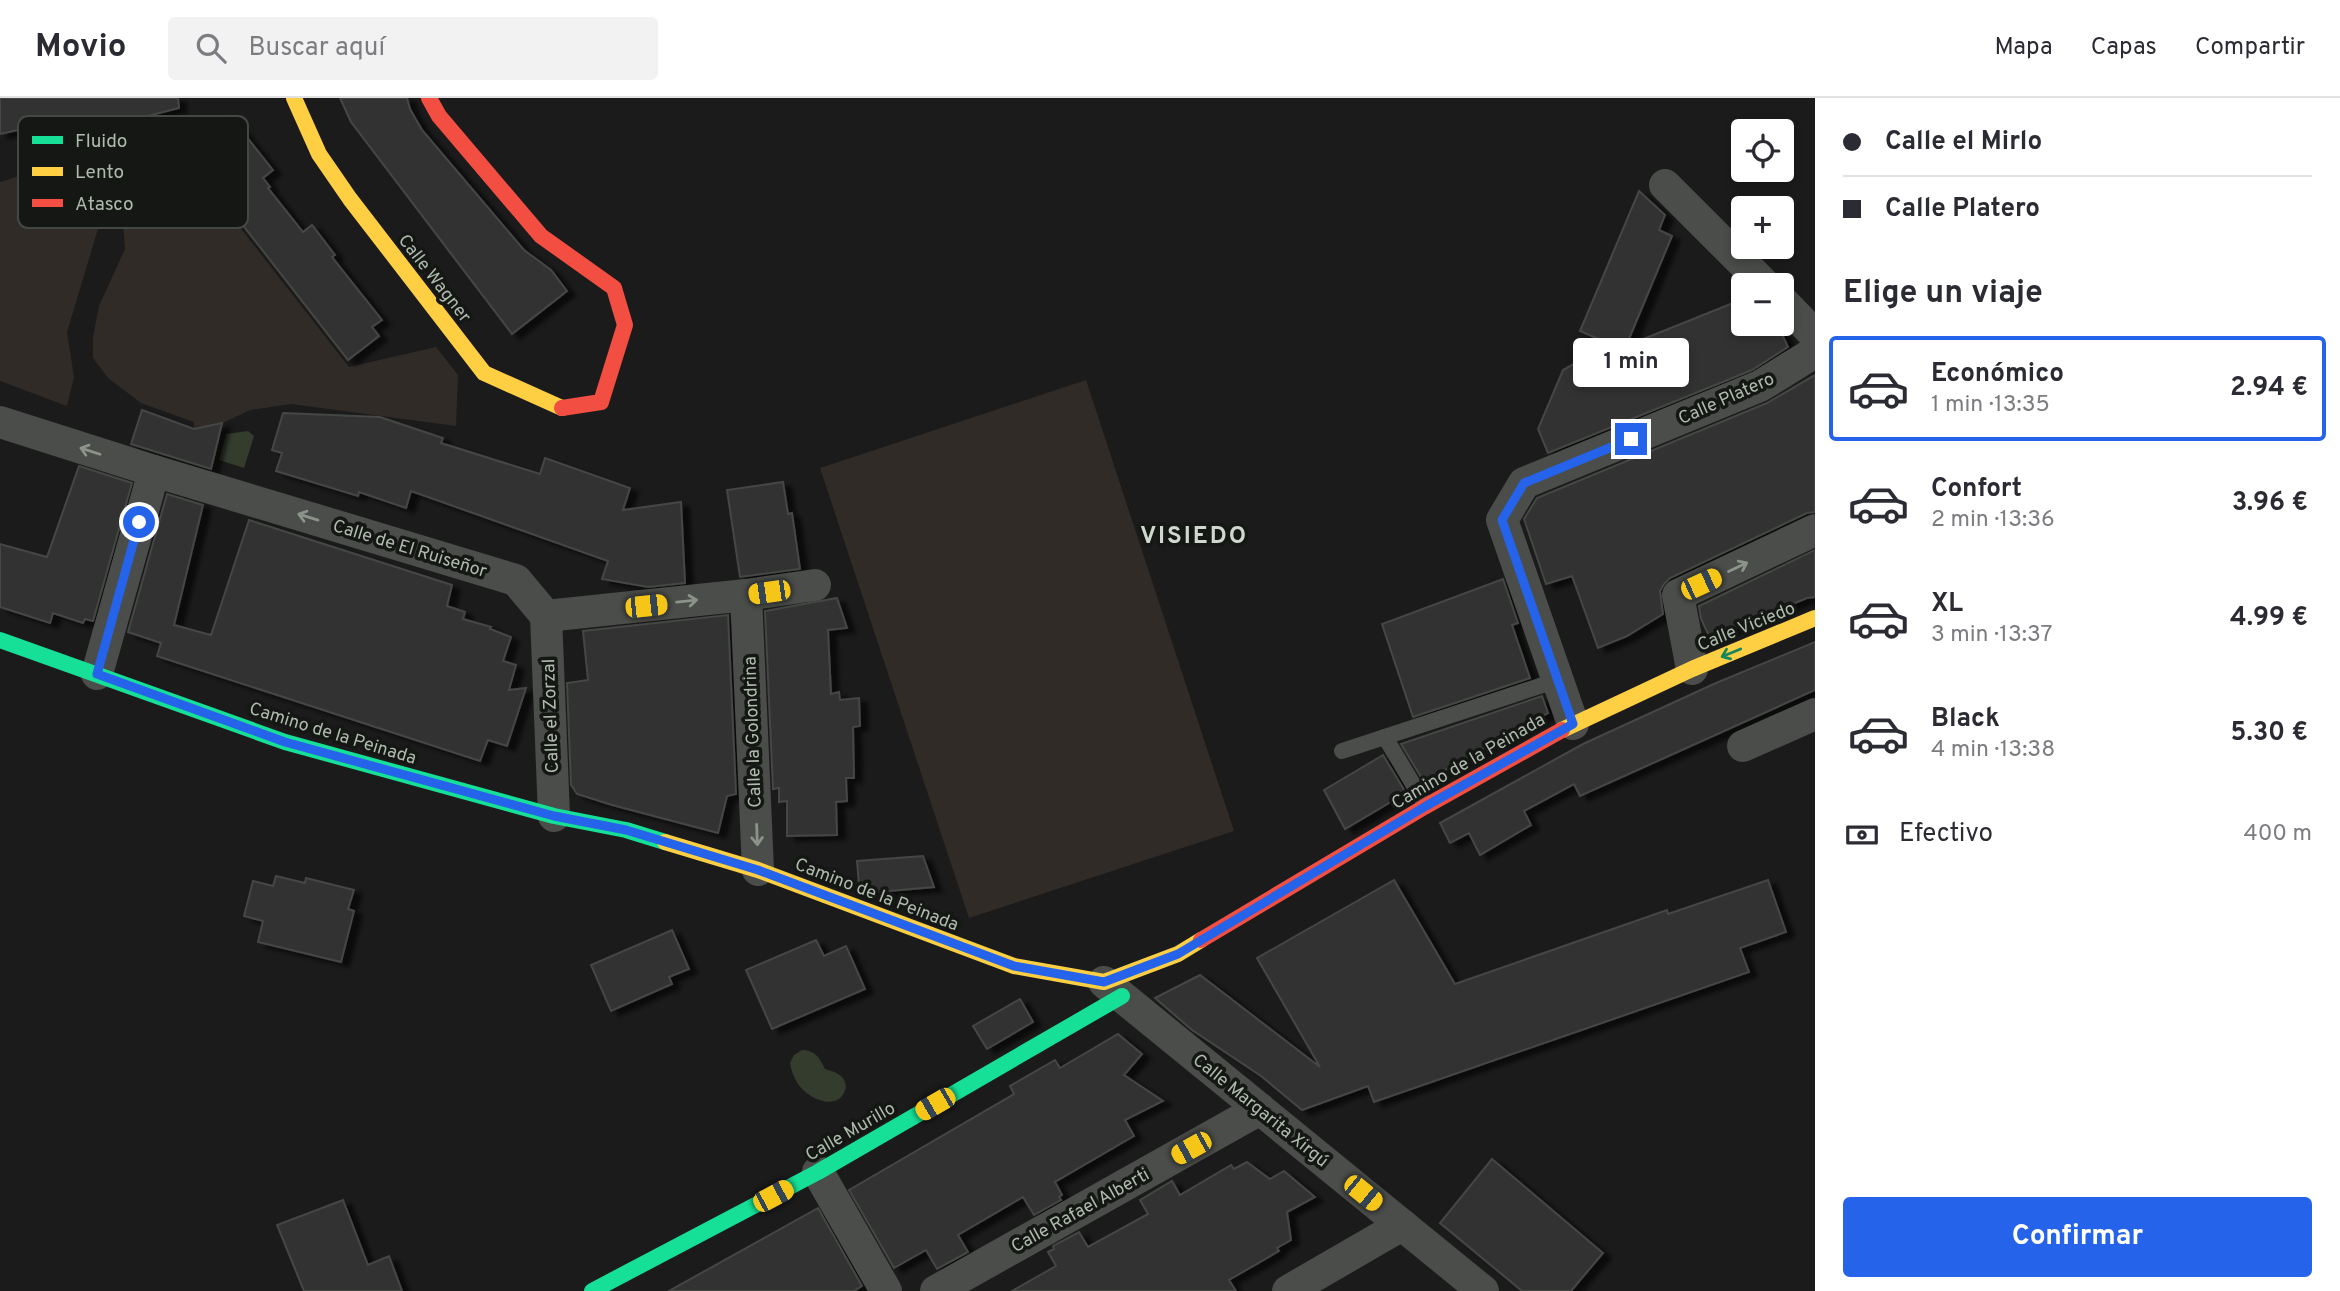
<!DOCTYPE html>
<html lang="es">
<head>
<meta charset="utf-8">
<style>
	body { margin:0; font-family:Overpass,sans-serif; background:#f2f2f3; color:#2b2b33; height:100vh; display:flex; flex-direction:column; font-size:26px; white-space:nowrap }
	* { box-sizing:border-box; margin:0 }
	p { font-size:23px; color:#7c7c81 }
	.icon { flex:none; width:38px; height:38px; fill:none; stroke:currentColor; stroke-width:2; stroke-linecap:round; stroke-linejoin:round }
	.map { position:relative; flex:1; overflow:hidden }
	.details { display:flex; flex-direction:column; background:#fff; width:525px }
	.details>* { flex:none }
	.guide { display:grid; align-content:center; height:154px; padding:0 28px; background:#fff }
	.tools { position:absolute; left:1731px; top:21px; display:grid; gap:14px }
	.tools a { display:grid; place-items:center; width:63px; height:63px; border-radius:7px; background:#fff; box-shadow:0 4px 10px #0003; font-size:35px }
	.end { position:absolute; width:32px; height:32px; margin:-16px; border:9px solid #2563eb; background:#fff; box-shadow:0 0 0 4px #fff }
	.from { border-radius:50% }
	.bubble { position:absolute; height:49px; border-radius:7px; background:#fff; box-shadow:0 4px 10px #0003; font-size:23px; font-weight:700; line-height:49px; text-align:center }
	.car { position:absolute; width:21px; height:42px; margin:-21px -10px; border-radius:9px; box-shadow:0 0 5px 2px #0007; background:linear-gradient(#f5c518 24%,#345 0 40%,#f5c518 0 76%,#345 0 86%,#f5c518 0) }
	.guide b { display:flex; align-items:center; gap:24px; height:66px; font-size:26px }
	.guide b+b { border-top:2px solid #e1e1e2 }
	.guide i { width:18px; height:18px; background:#2b2b33 }
	ul { padding:0; list-style:none }
	li { display:flex; align-items:center; gap:21px; height:105px; margin:0 14px 10px; padding:0 14px; border:4px solid transparent; border-radius:7px }
	li div { flex:1 }
	li b { display:block; font-size:26px }
	li em { font-style:normal; font-weight:700 }
	li.on { border-color:#2563eb }
	li>.icon { width:63px; height:63px; stroke-width:1.5 }
	h2 { padding:0 28px; font-size:32px; line-height:84px }
	.pay { display:flex; align-items:center; gap:18px; height:77px; padding:0 28px; font-size:26px }
	.pay p { margin-inline-start:auto }
	.action { display:flex; gap:14px; margin-top:auto; padding:14px 28px }
	.action a { flex:1; height:80px; border-radius:7px; background:#2563eb; color:#fff; font-size:28px; font-weight:700; line-height:80px; text-align:center }
	header { display:flex; align-items:center; gap:42px; box-sizing:border-box; height:98px; padding:0 35px; background:#fff; border-bottom:2px solid #e1e1e2 }
	header strong { font-size:33px }
	nav { display:flex; gap:38px; margin-inline-start:auto; font-size:24px }
	.search { width:490px; height:63px; background:#f2f2f3; display:flex; align-items:center; gap:18px; box-sizing:border-box; padding:0 24px; border-radius:7px; color:#7c7c81; font-size:26px }
	main { display:flex; flex:1; min-height:0 }
	.map>svg:first-child { display:block }
	.green { fill:#312b28 }
	.water { fill:#343c2e }
	.building { fill:#323332; stroke:#444744; stroke-width:2; filter:url(#shadow) }
	.lines { fill:none; stroke-linecap:round; stroke-linejoin:round }
	.lane { stroke:#4a4d4a; stroke-width:16 }
	.street { stroke:#4a4d4a; stroke-width:32 }
	.fast { stroke:#16e098; stroke-width:16 }
	.slow { stroke:#ffcf43; stroke-width:16 }
	.jam { stroke:#f24e42; stroke-width:16 }
	.oneway { stroke:#8c948a }
	.oneway2 { stroke:#16865d }
	.route { stroke:#2563eb; stroke-width:9 }
	.labels { text-anchor:middle; stroke-width:7; stroke-linejoin:round; paint-order:stroke }
	.street-label { font-size:18px; fill:#afbbad; stroke:#151715 }
	.district-label { font-size:24px; font-weight:bold; letter-spacing:2px; fill:#cfd7ce; stroke:#151715 }
	.key { fill:#151715; stroke:#434843; stroke-width:2 }
	.key-label { font-size:19px; fill:#afbbad }
</style>
</head>
<body>
<header>
<strong>Movio</strong>
<div class="search"><svg class="icon" aria-label="search" viewBox="0 0 24 24"><circle cx="10" cy="10" r="6"/><path d="M15 15l6 6"/></svg>Buscar aquí</div>
<nav><a>Mapa</a><a>Capas</a><a>Compartir</a></nav>
</header>
<main>
<div class="map">
<svg width="1815" height="1193" viewBox="0 0 1815 1193">
	<defs>
		<filter id="shadow"><feDropShadow dx="8" dy="4.5" stdDeviation="2" flood-color="#0009"/></filter>
	</defs>
	<rect width="100%" height="100%" fill="#1b1b1b"/>
	<!-- green -->
	<g class="green">
		<polygon points="32,74 87,102 100,124 67,234 74,279 67,308 0,283 0,84"/>
		<polygon points="203,82 349,269 436,249 458,277 456,328 291,306 250,312 223,325 214,365 194,359 194,324 141,305 108,280 93,260 93,239 99,208 125,151 122,111 158,102"/>
		<polygon points="1086,282 1234,733 969,820 820,370"/>
	</g>
	<!-- water -->
	<g class="water">
		<polygon points="248,333 254,338 244,370 219,362 226,336"/>
		<path d="M 802,952 C 816,953 819,959 825,971 C 836,974 845,977 846,989 C 840,1015 809,1002 798,986 C 794,980 791,972 790,965 L 794,957 Z"/>
	</g>
	<!-- building -->
	<g class="building">
		<polygon points="0,0 178,0 179,10 54,42 50,25 0,36"/>
		<polygon points="340,0 407,0 410,11 422,32 524,152 551,172 567,193 512,236 351,24"/>
		<polygon points="230,18 273,72 263,80 270,89 268,90 303,134 312,127 335,157 332,159 382,222 372,229 379,238 348,262 185,53"/>
		<polygon points="1639,93 1665,117 1659,132 1672,138 1626,248 1743,201 1743,235 1757,226 1777,226 1788,249 1752,272 1548,355 1538,331 1563,272 1610,246 1580,233"/>
		<polygon points="1815,277 1815,414 1807,415 1670,480 1664,486 1660,493 1663,516 1627,538 1598,550 1572,478 1546,486 1524,421 1537,400 1767,305"/>
		<polygon points="142,312 194,331 222,325 211,371 131,346"/>
		<polygon points="283,315 380,319 443,340 441,345 540,376 545,360 630,390 623,412 681,404 685,485 648,489 602,481 608,463 411,393 406,410 359,394 358,398 276,373 282,355 272,352"/>
		<polygon points="79,368 132,385 93,523 85,521 83,525 53,515 50,525 0,509 0,446 47,459"/>
		<polygon points="783,384 788,416 792,415 800,471 740,479 727,392"/>
		<polygon points="167,396 203,407 174,527 211,537 249,422 452,487 447,508 465,514 463,521 491,529 490,531 511,539 503,563 516,567 509,592 526,590 507,648 488,642 480,663 157,558 161,545 128,534"/>
		<polygon points="1815,452 1815,499 1807,500 1710,540 1701,521 1699,508"/>
		<polygon points="1503,481 1518,525 1512,527 1530,580 1413,619 1382,526"/>
		<polygon points="837,500 847,530 828,532 831,596 839,594 840,602 859,600 860,628 853,629 854,680 846,680 847,703 836,704 837,737 787,738 787,703 779,704 779,690 773,691 765,513"/>
		<polygon points="728,517 736,696 727,698 718,735 612,707 577,696 571,687 567,585 588,582 583,533"/>
		<polygon points="1815,544 1815,592 1580,698 1574,686 1524,713 1531,727 1480,757 1469,735 1450,745 1440,725 1583,646 1716,585"/>
		<polygon points="1542,598 1548,615 1424,684 1401,646"/>
		<polygon points="1383,657 1406,695 1345,731 1324,692"/>
		<polygon points="923,758 934,789 878,794 859,787 857,763"/>
		<polygon points="276,778 305,785 306,780 354,792 348,811 354,813 341,864 258,844 263,823 244,818 253,783 273,788"/>
		<polygon points="1394,782 1455,886 1667,812 1668,816 1768,782 1786,834 1740,850 1749,874 1374,1004 1368,988 1302,1012 1261,978 1192,932 1155,900 1200,877 1320,969 1257,860"/>
		<polygon points="672,832 689,871 669,879 672,886 611,913 591,867"/>
		<polygon points="816,842 824,858 846,848 865,891 772,931 746,872"/>
		<polygon points="1020,901 1033,924 987,951 973,928"/>
		<polygon points="1118,936 1142,956 1124,977 1163,1003 1125,1022 1134,1038 1055,1084 1062,1097 1059,1099 1061,1102 1034,1117 1023,1099 958,1137 968,1154 937,1171 926,1152 894,1170 849,1092 1014,996 1010,988 1055,962 1060,970"/>
		<polygon points="1492,1061 1603,1155 1571,1193 1522,1193 1440,1125"/>
		<polygon points="1247,1064 1270,1081 1284,1073 1315,1099 1287,1114 1291,1142 1277,1150 1279,1153 1229,1182 1236,1193 1012,1193 1056,1168 1048,1154 1054,1151 1053,1148 1079,1134 1088,1149 1148,1116 1140,1102 1172,1083 1180,1097 1231,1067 1234,1071"/>
		<polygon points="343,1102 368,1167 389,1158 402,1193 304,1193 277,1127"/>
		<polygon points="818,1110 862,1188 854,1193 669,1193"/>
	</g>
	<g class="lines">
		<!-- lane -->
		<g class="lane">
			<polyline points="1385,639 1426,708"/>
			<polyline points="1342,653 1558,582"/>
		</g>
		<!-- street -->
		<g class="street">
			<polyline points="1665,87 1765,187"/>
			<polyline points="1782,203 1815,237"/>
			<polyline points="0,324 154,373 516,482 546,518"/>
			<polyline points="746,497 758,772"/>
			<polyline points="546,518 746,497 815,487"/>
			<polyline points="546,518 554,718"/>
			<polyline points="1692,571 1678,497 1815,432"/>
			<polyline points="97,576 154,373"/>
			<polyline points="1573,626 1502,422 1524,385 1760,288 1815,254"/>
			<polyline points="1743,648 1815,616"/>
			<polyline points="1104,884 1483,1193"/>
			<polyline points="818,1074 886,1193"/>
			<polyline points="936,1193 1260,1011"/>
			<polyline points="1288,1193 1402,1127"/>
		</g>
		<!-- fast -->
		<g class="fast">
			<polyline points="0,542 285,644 554,718 626,732 665,744"/>
			<polyline points="592,1193 818,1074 1122,898"/>
		</g>
		<!-- slow -->
		<g class="slow">
			<polyline points="294,0 319,56 350,101 484,275 562,310"/>
			<polyline points="1562,632 1692,571 1815,520"/>
			<polyline points="665,744 758,772 1014,868 1104,884 1178,856 1201,842"/>
		</g>
		<!-- jam -->
		<g class="jam">
			<polyline points="429,0 439,18 541,138 614,190 625,227 601,304 562,310"/>
			<polyline points="1201,842 1426,708 1562,632"/>
		</g>
	</g>
	<!-- one-way arrows -->
	<defs><path id="oneway-shaft" d="M-6 0H5M1.5-3L5.5 0L1.5 3" fill="none" stroke-width="1.6" stroke-linecap="round" stroke-linejoin="round" transform="scale(1.75)"/></defs>
	<g class="oneway">
		<use href="#oneway-shaft" transform="translate(90 353) rotate(-162)"/>
		<use href="#oneway-shaft" transform="translate(308 419) rotate(-163)"/>
		<use href="#oneway-shaft" transform="translate(1738 469) rotate(-25)"/>
		<use href="#oneway-shaft" transform="translate(687 503) rotate(-6)"/>
		<use href="#oneway-shaft" transform="translate(757 737) rotate(88)"/>
	</g>
	<use class="oneway2" href="#oneway-shaft" transform="translate(1731 555) rotate(158)"/>
	<g class="lines">
		<!-- route -->
		<polyline class="route" points="139,424 97,576 285,644 554,718 626,732 758,772 1014,868 1104,884 1178,856 1426,708 1573,626 1502,422 1524,385 1631,341"/>
	</g>
	<g class="labels">
		<!-- street labels -->
		<g class="street-label">
			<text transform="translate(435 180) rotate(52)" y="6">Calle Wagner</text>
			<text transform="translate(1726 300) rotate(-24)" y="6">Calle Platero</text>
			<text transform="translate(410 450) rotate(17)" y="6">Calle de El Ruiseñor</text>
			<text transform="translate(1746 528) rotate(-22)" y="6">Calle Viciedo</text>
			<text transform="translate(550 618) rotate(-92)" y="6">Calle el Zorzal</text>
			<text transform="translate(752 634) rotate(-92)" y="6">Calle la Golondrina</text>
			<text transform="translate(333 635) rotate(17)" y="6">Camino de la Peinada</text>
			<text transform="translate(1468 663) rotate(-30)" y="6">Camino de la Peinada</text>
			<text transform="translate(877 796) rotate(21)" y="6">Camino de la Peinada</text>
			<text transform="translate(1261 1012) rotate(39)" y="6">Calle Margarita Xirgú</text>
			<text transform="translate(850 1033) rotate(-30)" y="6">Calle Murillo</text>
			<text transform="translate(1080 1112) rotate(-29)" y="6">Calle Rafael Alberti</text>
		</g>
		<!-- district labels -->
		<g class="district-label">
			<text x="1194" y="445">VISIEDO</text>
		</g>
	</g>
	<!-- legend -->
	<rect x="18" y="18" width="230" height="112" rx="10" class="key"/>
	<rect x="32" y="38" width="31" height="8" fill="#16e098"/>
	<rect x="32" y="69" width="31" height="9" fill="#ffcf43"/>
	<rect x="32" y="101" width="31" height="8" fill="#f24e42"/>
	<g class="key-label">
		<text x="75" y="49">Fluido</text>
		<text x="75" y="80">Lento</text>
		<text x="75" y="112">Atasco</text>
	</g>
</svg>
<div class="tools">
<a><svg class="icon" aria-label="locate" viewBox="0 0 24 24"><circle cx="12" cy="12" r="6"/><path d="M12 2v4M12 18v4M2 12h4M18 12h4"/></svg></a>
<a>+</a>
<a>−</a>
</div>
<i class="end from" style="left:139px;top:424px"></i>
<i class="end" style="left:1631px;top:341px"></i>
<div class="bubble" style="left:1573px;top:240px;width:116px">1 min</div>
<i class="car" style="left:1701px;top:486px;rotate:65deg"></i>
<i class="car" style="left:769px;top:494px;rotate:262deg"></i>
<i class="car" style="left:646px;top:508px;rotate:84deg"></i>
<i class="car" style="left:935px;top:1006px;rotate:240deg"></i>
<i class="car" style="left:1191px;top:1050px;rotate:241deg"></i>
<i class="car" style="left:1363px;top:1095px;rotate:129deg"></i>
<i class="car" style="left:773px;top:1098px;rotate:62deg"></i>
</div>
<section class="details">
<div class="guide">
<b><i class="from"></i>Calle el Mirlo</b>
<b><i></i>Calle Platero</b>
</div>
<h2>Elige un viaje</h2>
<ul>
<li class="on"><svg class="icon" aria-label="car" viewBox="0 0 24 24"><path d="M5 17H2v-5l4-1 3-4h7l3 4 3 1v5h-3M9 17h6M6 11h13"/><circle cx="7" cy="17" r="2"/><circle cx="17" cy="17" r="2"/></svg><div><b>Económico</b><p>1 min · 13:35</p></div><em>2.94 €</em></li>
<li><svg class="icon" aria-label="car" viewBox="0 0 24 24"><path d="M5 17H2v-5l4-1 3-4h7l3 4 3 1v5h-3M9 17h6M6 11h13"/><circle cx="7" cy="17" r="2"/><circle cx="17" cy="17" r="2"/></svg><div><b>Confort</b><p>2 min · 13:36</p></div><em>3.96 €</em></li>
<li><svg class="icon" aria-label="car" viewBox="0 0 24 24"><path d="M5 17H2v-5l4-1 3-4h7l3 4 3 1v5h-3M9 17h6M6 11h13"/><circle cx="7" cy="17" r="2"/><circle cx="17" cy="17" r="2"/></svg><div><b>XL</b><p>3 min · 13:37</p></div><em>4.99 €</em></li>
<li><svg class="icon" aria-label="car" viewBox="0 0 24 24"><path d="M5 17H2v-5l4-1 3-4h7l3 4 3 1v5h-3M9 17h6M6 11h13"/><circle cx="7" cy="17" r="2"/><circle cx="17" cy="17" r="2"/></svg><div><b>Black</b><p>4 min · 13:38</p></div><em>5.30 €</em></li>
</ul>
<div class="pay"><svg class="icon" aria-label="cash" viewBox="0 0 24 24"><path d="M3 7h18v10H3z"/><circle cx="12" cy="12" r="2"/></svg>Efectivo<p>400 m</p></div>
<div class="action"><a>Confirmar</a></div>
</section>
</main>
</body>
</html>
